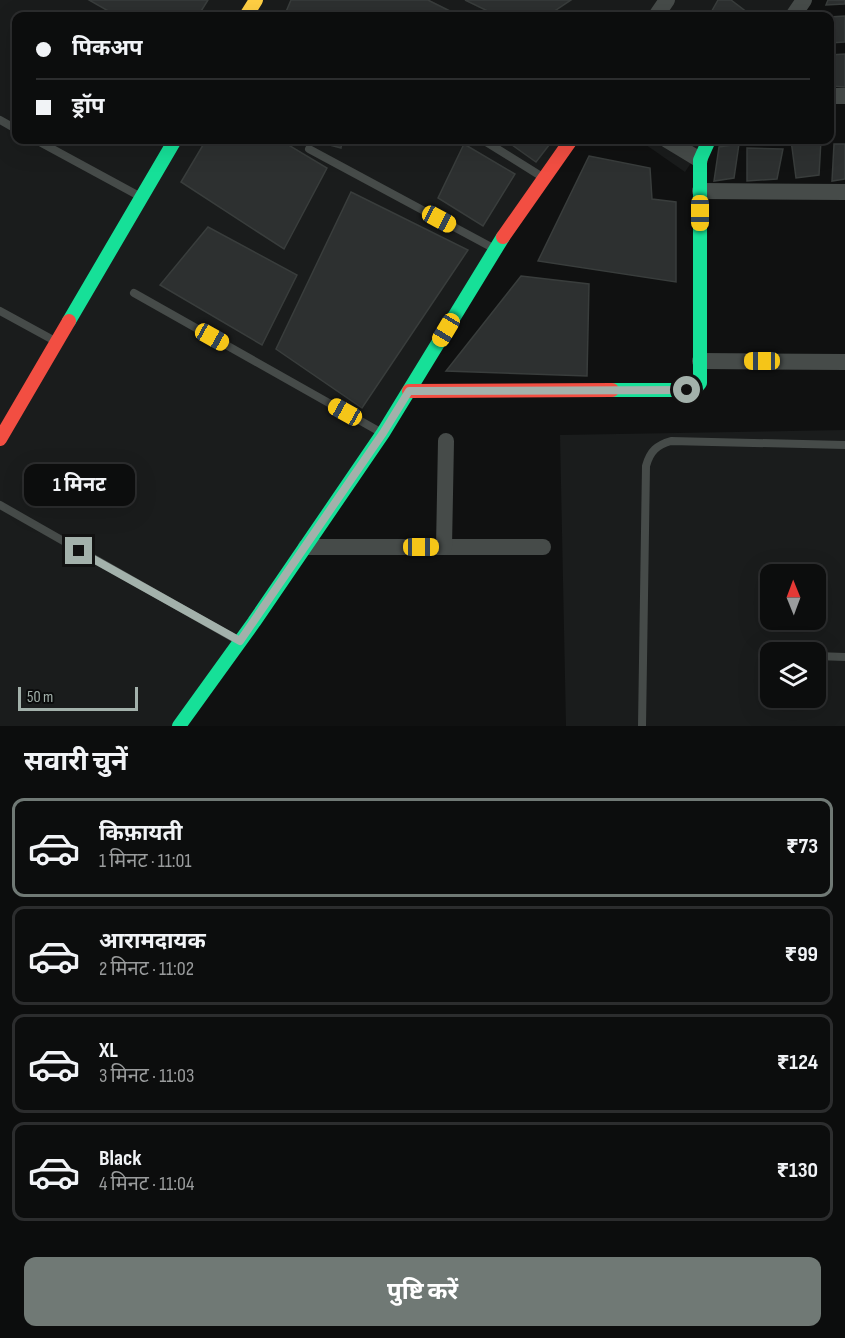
<!DOCTYPE html>
<html lang="hi">
<head>
<meta charset="utf-8">
<style>
	body { margin:0; font-family:"Sofia Sans Condensed","Noto Sans Devanagari",sans-serif; background:#151616; color:#f1f3f6; height:100vh; display:flex; flex-direction:column; font-size:22px; white-space:nowrap }
	* { box-sizing:border-box; margin:0 }
	p { font-size:20px; color:#9a9c9d }
	.icon { flex:none; width:33px; height:33px; fill:none; stroke:currentColor; stroke-width:2; stroke-linecap:round; stroke-linejoin:round }
	.map { position:relative; height:726px; overflow:hidden }
	.details { display:flex; flex-direction:column; background:#0c0d0d; flex:1 }
	.details>* { flex:none }
	.banner { position:absolute; left:12px; top:12px; width:822px; height:132px; border-radius:12px; box-shadow:0 6px 24px #0002,0 0 0 2px #2c2d2e; display:grid; align-content:center; height:132px; padding:0 24px; background:#0c0d0d }
	.needle { width:39px; rotate:359deg }
	.buttons { position:absolute; left:760px; top:564px; display:grid; gap:12px }
	.buttons a { display:grid; place-items:center; width:66px; height:66px; border-radius:12px; background:#0c0d0d; box-shadow:0 6px 24px #0002,0 0 0 2px #2c2d2e; font-size:30px }
	.scale { position:absolute; left:18px; bottom:15px; width:120px; box-sizing:border-box; padding-left:6px; border:3px solid #a3b1ab; border-top:0; font-size:16px; line-height:21px; white-space:nowrap; color:#a3b1ab; -webkit-text-stroke:4px #0b0c0c; paint-order:stroke }
	.end { position:absolute; width:27px; height:27px; margin:-14px; border:8px solid #a3b1ab; background:#111; box-shadow:0 0 0 3px #111 }
	.from { border-radius:50% }
	.bubble { position:absolute; height:42px; border-radius:12px; background:#0c0d0d; box-shadow:0 6px 24px #0002,0 0 0 2px #2c2d2e; font-size:20px; font-weight:700; line-height:42px; text-align:center }
	.car { position:absolute; width:18px; height:36px; margin:-18px -9px; border-radius:8px; box-shadow:0 0 4px 2px #0007; background:linear-gradient(#f5c518 24%,#345 0 40%,#f5c518 0 76%,#345 0 86%,#f5c518 0) }
	.banner b { display:flex; align-items:center; gap:21px; height:57px; font-size:22px }
	.banner b+b { border-top:2px solid #2c2d2e }
	.banner i { width:15px; height:15px; background:#f1f3f6 }
	ul { padding:0; list-style:none }
	li { display:flex; align-items:center; gap:18px; height:99px; margin:0 12px 9px; padding:0 12px; border:3px solid #2c2d2e; border-radius:12px }
	li div { flex:1 }
	li b { display:block; font-size:22px }
	li em { font-style:normal; font-weight:700 }
	li.active { border-color:#707975 }
	li>.icon { width:54px; height:54px; stroke-width:1.5 }
	h2 { padding:0 24px; font-size:27px; line-height:72px }
	.primary-button { display:flex; gap:12px; margin-top:auto; padding:12px 24px }
	.primary-button a { flex:1; height:69px; border-radius:12px; background:#707975; color:#fff; font-size:24px; font-weight:700; line-height:69px; text-align:center }
	.map>svg:first-child { display:block }
	.built { fill:#1a1c1c; fill-rule:evenodd }
	.building { fill:#2d3030; stroke:#393d3c; stroke-width:1.5 }
	.lines { fill:none; stroke-linecap:round; stroke-linejoin:round }
	.lane { stroke:#464b49; stroke-width:8 }
	.street { stroke:#464b49; stroke-width:16 }
	.fast { stroke:#16e098; stroke-width:14 }
	.slow { stroke:#ffcf43; stroke-width:14 }
	.jam { stroke:#f24e42; stroke-width:14 }
	.route { stroke:#a3b1ab; stroke-width:8 }
</style>
</head>
<body>
<div class="map">
<svg width="845" height="726" viewBox="0 0 845 726">
	<rect width="100%" height="100%" fill="#101111"/>
	<!-- built -->
	<g class="built">
		<polygon points="0,0 795,0 785,16 16,16 16,140 578,140 176,726 0,726"/>
		<polygon points="639,140 706,140 685,172"/>
		<path d="M 845,430 L 845,726 L 566,726 L 560,435 ZM 771,574 L 816,574 L 816,620 L 771,620 ZM 771,652 L 816,652 L 816,698 L 771,698 Z"/>
	</g>
	<!-- building -->
	<g class="building">
		<polygon points="89,0 208,0 198,16 117,16"/>
		<polygon points="291,0 428,0 460,16 290,16 285,14"/>
		<polygon points="465,0 571,0 547,16 498,16"/>
		<polygon points="718,0 731,0 752,16 709,16"/>
		<polygon points="828,0 845,0 845,4 826,5"/>
		<polygon points="845,16 845,42 830,43 830,17"/>
		<polygon points="845,54 845,87 830,86 830,55"/>
		<polygon points="206,140 286,140 285,143 327,168 284,249 181,182"/>
		<polygon points="311,140 342,140 341,148"/>
		<polygon points="505,140 553,140 536,162"/>
		<polygon points="791,140 821,140 819,175 796,178"/>
		<polygon points="464,144 515,174 483,226 438,198"/>
		<polygon points="739,144 734,178 714,181 719,147"/>
		<polygon points="834,144 845,144 845,179 832,181"/>
		<polygon points="747,148 783,149 777,179 747,181"/>
		<polygon points="589,156 650,168 652,199 676,202 676,282 538,261"/>
		<polygon points="351,192 468,250 362,408 276,349"/>
		<polygon points="208,227 297,275 262,345 160,285"/>
		<polygon points="521,276 589,284 587,376 446,371"/>
	</g>
	<g class="lines">
		<!-- lane -->
		<g class="lane">
			<polyline points="0,120 16,129"/>
			<polyline points="36,140 141,197"/>
			<polyline points="483,140 544,178"/>
			<polyline points="309,149 493,248"/>
			<polyline points="134,293 382,433"/>
			<polyline points="0,311 55,341"/>
			<polyline points="0,505 237,640"/>
			<polyline points="816,656 845,657"/>
			<path d="M 642,726 L 646,466 C 650,451 657,445 671,441 L 845,445"/>
		</g>
		<!-- street -->
		<g class="street">
			<polyline points="656,16 667,0"/>
			<polyline points="793,16 804,0"/>
			<polyline points="830,96 845,96"/>
			<polyline points="667,140 700,160"/>
			<polyline points="700,191 845,192"/>
			<polyline points="700,361 845,362"/>
			<polyline points="306,547 543,547"/>
			<polyline points="444,547 446,441"/>
		</g>
		<!-- fast -->
		<g class="fast">
			<polyline points="69,321 175,140"/>
			<polyline points="612,390 687,390 696,388 700,383 700,160 709,140"/>
			<polyline points="179,726 254,622 383,433 503,237"/>
		</g>
		<!-- slow -->
		<polyline class="slow" points="246,16 256,0"/>
		<!-- jam -->
		<g class="jam">
			<polyline points="503,237 571,140"/>
			<polyline points="409,391 612,390"/>
			<polyline points="0,439 69,321"/>
		</g>
	</g>
	<g class="lines">
		<!-- route -->
		<polyline class="route" points="79,551 240,641 383,433 409,391 687,390"/>
	</g>
</svg>
<div class="buttons">
<a><svg class="needle" viewBox="-14 -14 28 28"><path d="M0-13l5 13h-10z" fill="#e53935"/><path d="M0 13l5-13h-10z" fill="#9a9c9d"/></svg></a>
<a><svg class="icon" aria-label="layers" viewBox="0 0 24 24"><path d="M12 4l9 5-9 5-9-5zM3 14l9 5 9-5"/></svg></a>
</div>
<div class="scale">50 m</div>
<i class="end from" style="left:687px;top:390px"></i>
<i class="end" style="left:79px;top:551px"></i>
<div class="bubble" style="left:24px;top:464px;width:111px">1 मिनट</div>
<i class="car" style="left:700px;top:213px;rotate:180deg"></i>
<i class="car" style="left:439px;top:219px;rotate:118deg"></i>
<i class="car" style="left:446px;top:330px;rotate:211deg"></i>
<i class="car" style="left:212px;top:337px;rotate:119deg"></i>
<i class="car" style="left:762px;top:361px;rotate:270deg"></i>
<i class="car" style="left:345px;top:412px;rotate:299deg"></i>
<i class="car" style="left:421px;top:547px;rotate:90deg"></i>
<div class="banner">
<b><i class="from"></i>पिकअप</b>
<b><i></i>ड्रॉप</b>
</div>
</div>
<section class="details">
<h2>सवारी चुनें</h2>
<ul>
<li class="active"><svg class="icon" aria-label="car" viewBox="0 0 24 24"><path d="M5 17H2v-5l4-1 3-4h7l3 4 3 1v5h-3M9 17h6M6 11h13"/><circle cx="7" cy="17" r="2"/><circle cx="17" cy="17" r="2"/></svg><div><b>किफ़ायती</b><p>1 मिनट · 11:01</p></div><em>₹73</em></li>
<li><svg class="icon" aria-label="car" viewBox="0 0 24 24"><path d="M5 17H2v-5l4-1 3-4h7l3 4 3 1v5h-3M9 17h6M6 11h13"/><circle cx="7" cy="17" r="2"/><circle cx="17" cy="17" r="2"/></svg><div><b>आरामदायक</b><p>2 मिनट · 11:02</p></div><em>₹99</em></li>
<li><svg class="icon" aria-label="car" viewBox="0 0 24 24"><path d="M5 17H2v-5l4-1 3-4h7l3 4 3 1v5h-3M9 17h6M6 11h13"/><circle cx="7" cy="17" r="2"/><circle cx="17" cy="17" r="2"/></svg><div><b>XL</b><p>3 मिनट · 11:03</p></div><em>₹124</em></li>
<li><svg class="icon" aria-label="car" viewBox="0 0 24 24"><path d="M5 17H2v-5l4-1 3-4h7l3 4 3 1v5h-3M9 17h6M6 11h13"/><circle cx="7" cy="17" r="2"/><circle cx="17" cy="17" r="2"/></svg><div><b>Black</b><p>4 मिनट · 11:04</p></div><em>₹130</em></li>
</ul>
<div class="primary-button"><a>पुष्टि करें</a></div>
</section>
</body>
</html>
